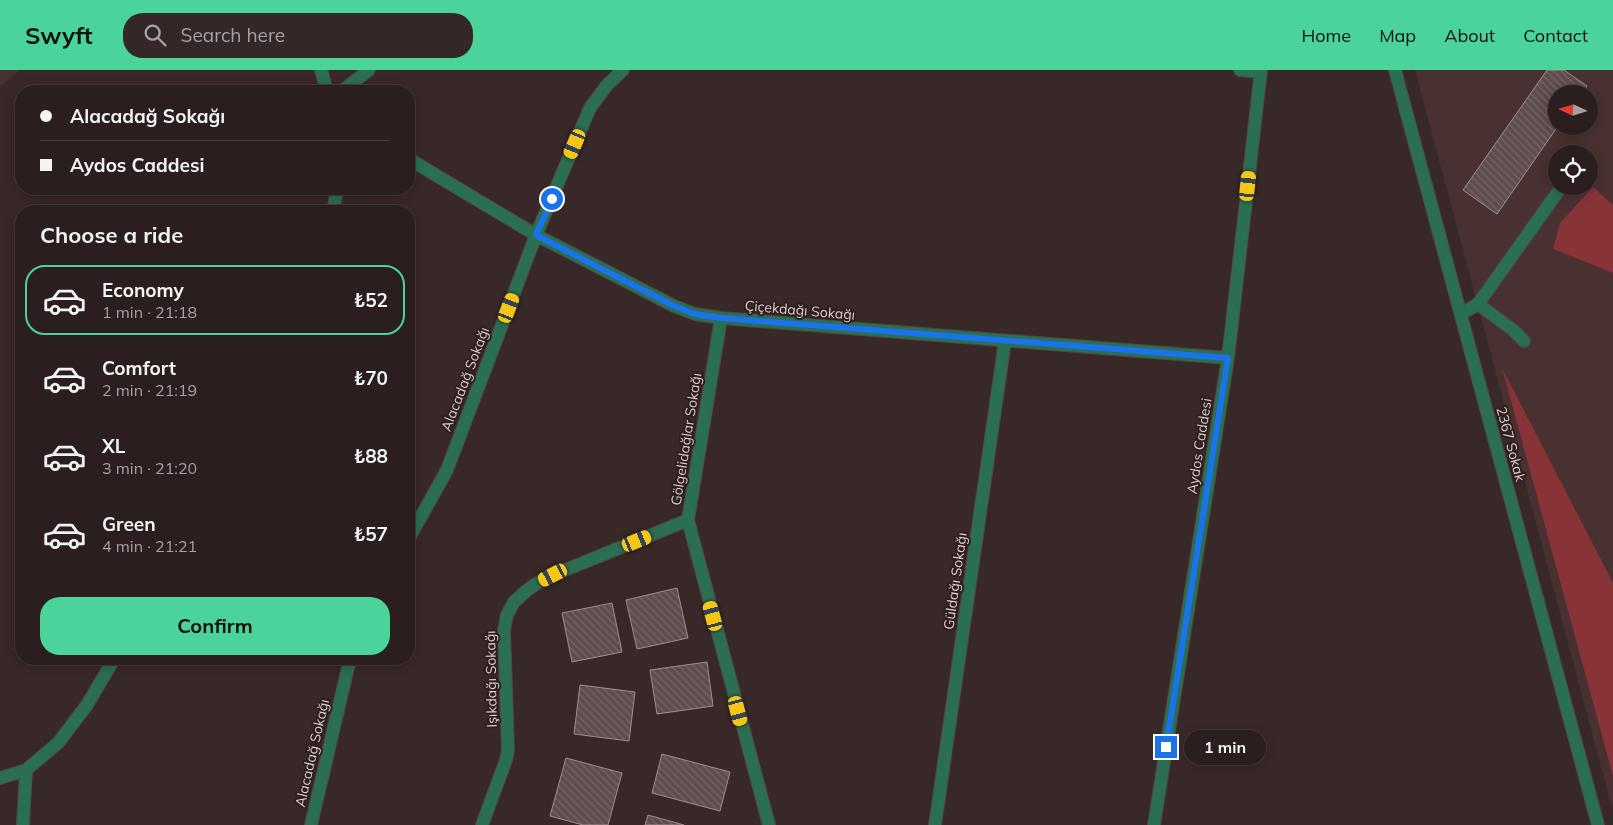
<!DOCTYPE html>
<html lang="en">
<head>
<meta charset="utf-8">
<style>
	body { margin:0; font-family:Mulish,sans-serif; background:#332727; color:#f1f3f6; height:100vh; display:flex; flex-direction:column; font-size:19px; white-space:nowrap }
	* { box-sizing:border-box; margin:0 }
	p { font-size:16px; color:#a6a2a4 }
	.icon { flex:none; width:28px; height:28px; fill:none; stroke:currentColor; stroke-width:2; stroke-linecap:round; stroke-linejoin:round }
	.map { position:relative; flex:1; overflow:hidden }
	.details { position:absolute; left:15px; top:135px; width:400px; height:460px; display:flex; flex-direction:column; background:#2b1e1e; border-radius:20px; box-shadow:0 2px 12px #0003,0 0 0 1px #473c3c }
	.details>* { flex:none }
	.top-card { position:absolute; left:15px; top:15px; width:400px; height:110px; border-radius:20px; box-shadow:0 2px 12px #0003,0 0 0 1px #473c3c; display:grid; align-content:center; height:110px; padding:0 25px; background:#2b1e1e }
	.needle { width:32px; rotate:274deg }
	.controls { position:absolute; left:1548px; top:15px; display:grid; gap:10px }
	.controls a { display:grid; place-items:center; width:50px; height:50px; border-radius:50%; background:#2b1e1e; box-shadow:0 2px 12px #0003,0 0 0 1px #473c3c; font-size:25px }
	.end { position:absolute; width:22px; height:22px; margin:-11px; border:6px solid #1a73e8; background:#fff; box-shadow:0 0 0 2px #fff }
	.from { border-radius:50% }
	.bubble { position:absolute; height:35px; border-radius:18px; background:#2b1e1e; box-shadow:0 2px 12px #0003,0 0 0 1px #473c3c; font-size:16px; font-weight:700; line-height:35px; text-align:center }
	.car { position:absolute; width:15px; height:30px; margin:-15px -8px; border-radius:6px; box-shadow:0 0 4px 1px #0007; background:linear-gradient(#f5c518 24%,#345 0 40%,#f5c518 0 76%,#345 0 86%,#f5c518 0) }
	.top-card b { display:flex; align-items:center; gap:18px; height:48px; font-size:19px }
	.top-card b+b { border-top:1px solid #473c3c }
	.top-card i { width:12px; height:12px; background:#f1f3f6 }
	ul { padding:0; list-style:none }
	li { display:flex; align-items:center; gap:15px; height:70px; margin:0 10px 8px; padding:0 15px; border:2px solid transparent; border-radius:20px }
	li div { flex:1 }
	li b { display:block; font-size:19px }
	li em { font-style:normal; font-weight:700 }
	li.selected { border-color:#4ad49c }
	li>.icon { width:45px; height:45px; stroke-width:1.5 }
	h2 { padding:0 25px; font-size:22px; line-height:60px }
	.primary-button { display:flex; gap:10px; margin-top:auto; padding:10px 25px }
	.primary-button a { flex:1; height:58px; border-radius:20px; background:#4ad49c; color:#111; font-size:20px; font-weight:700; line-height:58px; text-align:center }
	header { display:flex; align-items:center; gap:30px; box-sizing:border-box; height:70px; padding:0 25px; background:#4ad49c; color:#111 }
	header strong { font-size:24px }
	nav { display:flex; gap:28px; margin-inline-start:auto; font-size:18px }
	.search { width:350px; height:45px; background:#332727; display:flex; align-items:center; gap:12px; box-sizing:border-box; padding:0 18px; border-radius:20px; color:#a6a2a4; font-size:19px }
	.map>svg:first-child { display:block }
	.built { fill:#493131; fill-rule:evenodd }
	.grass { fill:#873338 }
	.building { fill:url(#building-back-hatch); stroke:#a28d8c }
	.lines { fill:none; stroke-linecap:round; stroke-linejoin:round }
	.service-casing { stroke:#534343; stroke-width:14 }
	.minor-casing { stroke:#534343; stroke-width:14 }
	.tertiary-casing { stroke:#534343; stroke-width:14 }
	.service { stroke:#2a6f52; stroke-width:12 }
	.minor { stroke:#2a6f52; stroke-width:12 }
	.tertiary { stroke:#2a6f52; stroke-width:12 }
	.route { stroke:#1a73e8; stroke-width:6 }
	.labels { text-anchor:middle; stroke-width:4; stroke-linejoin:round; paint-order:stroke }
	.street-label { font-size:14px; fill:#dbcfcf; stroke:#2f1f1e }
</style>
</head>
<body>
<header>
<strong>Swyft</strong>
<div class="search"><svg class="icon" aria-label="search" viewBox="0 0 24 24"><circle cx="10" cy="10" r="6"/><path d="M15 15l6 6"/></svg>Search here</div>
<nav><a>Home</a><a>Map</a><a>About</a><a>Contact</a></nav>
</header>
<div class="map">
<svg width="1613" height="755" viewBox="0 0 1613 755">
	<defs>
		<pattern id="building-back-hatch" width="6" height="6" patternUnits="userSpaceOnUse" patternTransform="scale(1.25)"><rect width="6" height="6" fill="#5f4c4c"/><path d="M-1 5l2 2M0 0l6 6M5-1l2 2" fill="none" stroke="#756565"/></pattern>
	</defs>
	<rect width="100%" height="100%" fill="#392828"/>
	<!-- built -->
	<g class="built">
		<polygon points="0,0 20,0 0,16"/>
		<path d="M 1415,0 L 1613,0 L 1613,733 L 1611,734 ZM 1556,24 L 1589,24 L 1589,56 L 1556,56 ZM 1556,84 L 1589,84 L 1589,116 L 1556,116 Z"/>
	</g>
	<!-- grass -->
	<g class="grass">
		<polygon points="1593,117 1613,135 1613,203 1553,179 1560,153"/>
		<polygon points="1502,298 1613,513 1613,706"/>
	</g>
	<!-- building -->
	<g class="building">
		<polygon points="1547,0 1564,0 1587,16 1581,24 1556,24 1556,56 1558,56 1497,144 1463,120"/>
		<polygon points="677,518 688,568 637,579 626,530"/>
		<polygon points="612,533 622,582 572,592 562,543"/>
		<polygon points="707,592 713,636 657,644 650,600"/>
		<polygon points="580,615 635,622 629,671 574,664"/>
		<polygon points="662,684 730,702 720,741 652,723"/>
		<polygon points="566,688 622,703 608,755 583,755 550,746"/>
		<polygon points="648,745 684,755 645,755"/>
	</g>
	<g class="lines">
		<defs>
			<g id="service">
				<polyline points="1478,234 1513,260 1524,271"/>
				<polyline points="1461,244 1478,234 1562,116"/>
			</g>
			<g id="minor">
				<polyline points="1240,0 1261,2"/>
				<polyline points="1395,0 1598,755"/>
				<polyline points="342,21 369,0"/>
				<polyline points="409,89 536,165 674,236 695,244 721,248 1228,288"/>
				<polyline points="721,248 688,450 769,755"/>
				<polyline points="409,468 447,400 536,165 590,38 607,15 623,0"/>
				<polyline points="311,755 350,589"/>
				<polyline points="482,755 506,690 508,680 504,560 507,545 514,532 526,521 539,512 553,505 688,450"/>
				<polyline points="935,755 1005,271"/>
			</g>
			<g id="tertiary">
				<polyline points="321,0 327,21"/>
				<polyline points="333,141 337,119"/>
				<polyline points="0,708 26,700 58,673 87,635 114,589"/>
				<polyline points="23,755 26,700"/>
				<polyline points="1154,755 1228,288 1261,0"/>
			</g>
		</defs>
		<!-- service casing -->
		<use href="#service" class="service-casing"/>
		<!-- minor casing -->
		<use href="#minor" class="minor-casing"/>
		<!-- tertiary casing -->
		<use href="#tertiary" class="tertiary-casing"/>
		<!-- service -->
		<use href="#service" class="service"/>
		<!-- minor -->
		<use href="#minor" class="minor"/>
		<!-- tertiary -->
		<use href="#tertiary" class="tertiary"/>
	</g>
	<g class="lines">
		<!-- route -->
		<polyline class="route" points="552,129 536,165 674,236 695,244 721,248 1228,288 1166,677"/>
	</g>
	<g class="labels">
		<!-- street labels -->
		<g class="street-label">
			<text transform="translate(800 240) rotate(5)" y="5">Çiçekdağı Sokağı</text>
			<text transform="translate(465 309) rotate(-69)" y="5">Alacadağ Sokağı</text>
			<text transform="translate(686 369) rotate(-81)" y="5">Gölgelidağlar Sokağı</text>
			<text transform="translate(1511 374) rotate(75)" y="5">2367 Sokak</text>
			<text transform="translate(1199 376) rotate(-81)" y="5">Aydos Caddesi</text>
			<text transform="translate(955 511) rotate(-82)" y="5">Güldağı Sokağı</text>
			<text transform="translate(491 609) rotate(-91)" y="5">Işıkdağı Sokağı</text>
			<text transform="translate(312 683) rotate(-77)" y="5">Alacadağ Sokağı</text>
		</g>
	</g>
</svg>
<div class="controls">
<a><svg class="needle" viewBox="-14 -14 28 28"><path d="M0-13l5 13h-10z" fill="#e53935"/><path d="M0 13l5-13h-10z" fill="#a6a2a4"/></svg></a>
<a><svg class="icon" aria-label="locate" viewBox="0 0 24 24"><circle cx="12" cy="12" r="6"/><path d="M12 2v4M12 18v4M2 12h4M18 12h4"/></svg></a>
</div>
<i class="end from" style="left:552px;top:129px"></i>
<i class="end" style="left:1166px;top:677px"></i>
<div class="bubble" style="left:1184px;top:660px;width:82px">1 min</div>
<i class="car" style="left:575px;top:74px;rotate:203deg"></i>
<i class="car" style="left:1248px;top:116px;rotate:6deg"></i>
<i class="car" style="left:509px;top:238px;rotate:21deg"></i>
<i class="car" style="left:637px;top:471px;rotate:68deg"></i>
<i class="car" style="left:553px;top:505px;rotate:243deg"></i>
<i class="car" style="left:713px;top:546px;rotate:345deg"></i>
<i class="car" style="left:738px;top:641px;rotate:165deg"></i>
<div class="top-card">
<b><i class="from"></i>Alacadağ Sokağı</b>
<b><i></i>Aydos Caddesi</b>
</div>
<section class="details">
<h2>Choose a ride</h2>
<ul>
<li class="selected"><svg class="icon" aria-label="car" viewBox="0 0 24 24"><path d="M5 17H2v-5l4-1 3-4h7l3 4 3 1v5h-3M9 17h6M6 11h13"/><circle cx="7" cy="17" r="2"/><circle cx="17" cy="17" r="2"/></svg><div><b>Economy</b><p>1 min · 21:18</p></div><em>₺52</em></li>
<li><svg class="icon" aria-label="car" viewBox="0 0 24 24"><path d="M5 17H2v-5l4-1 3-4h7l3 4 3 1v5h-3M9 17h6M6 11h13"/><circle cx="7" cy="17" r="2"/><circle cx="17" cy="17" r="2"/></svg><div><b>Comfort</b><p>2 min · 21:19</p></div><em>₺70</em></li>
<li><svg class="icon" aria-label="car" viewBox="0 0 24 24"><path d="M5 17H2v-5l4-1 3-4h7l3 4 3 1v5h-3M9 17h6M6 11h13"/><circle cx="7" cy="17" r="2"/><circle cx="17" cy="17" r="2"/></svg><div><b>XL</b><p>3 min · 21:20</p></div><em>₺88</em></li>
<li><svg class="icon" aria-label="car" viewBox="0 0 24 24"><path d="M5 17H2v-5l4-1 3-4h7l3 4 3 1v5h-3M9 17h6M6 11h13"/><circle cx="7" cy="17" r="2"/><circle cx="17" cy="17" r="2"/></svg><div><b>Green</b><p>4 min · 21:21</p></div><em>₺57</em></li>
</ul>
<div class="primary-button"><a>Confirm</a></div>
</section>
</div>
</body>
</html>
